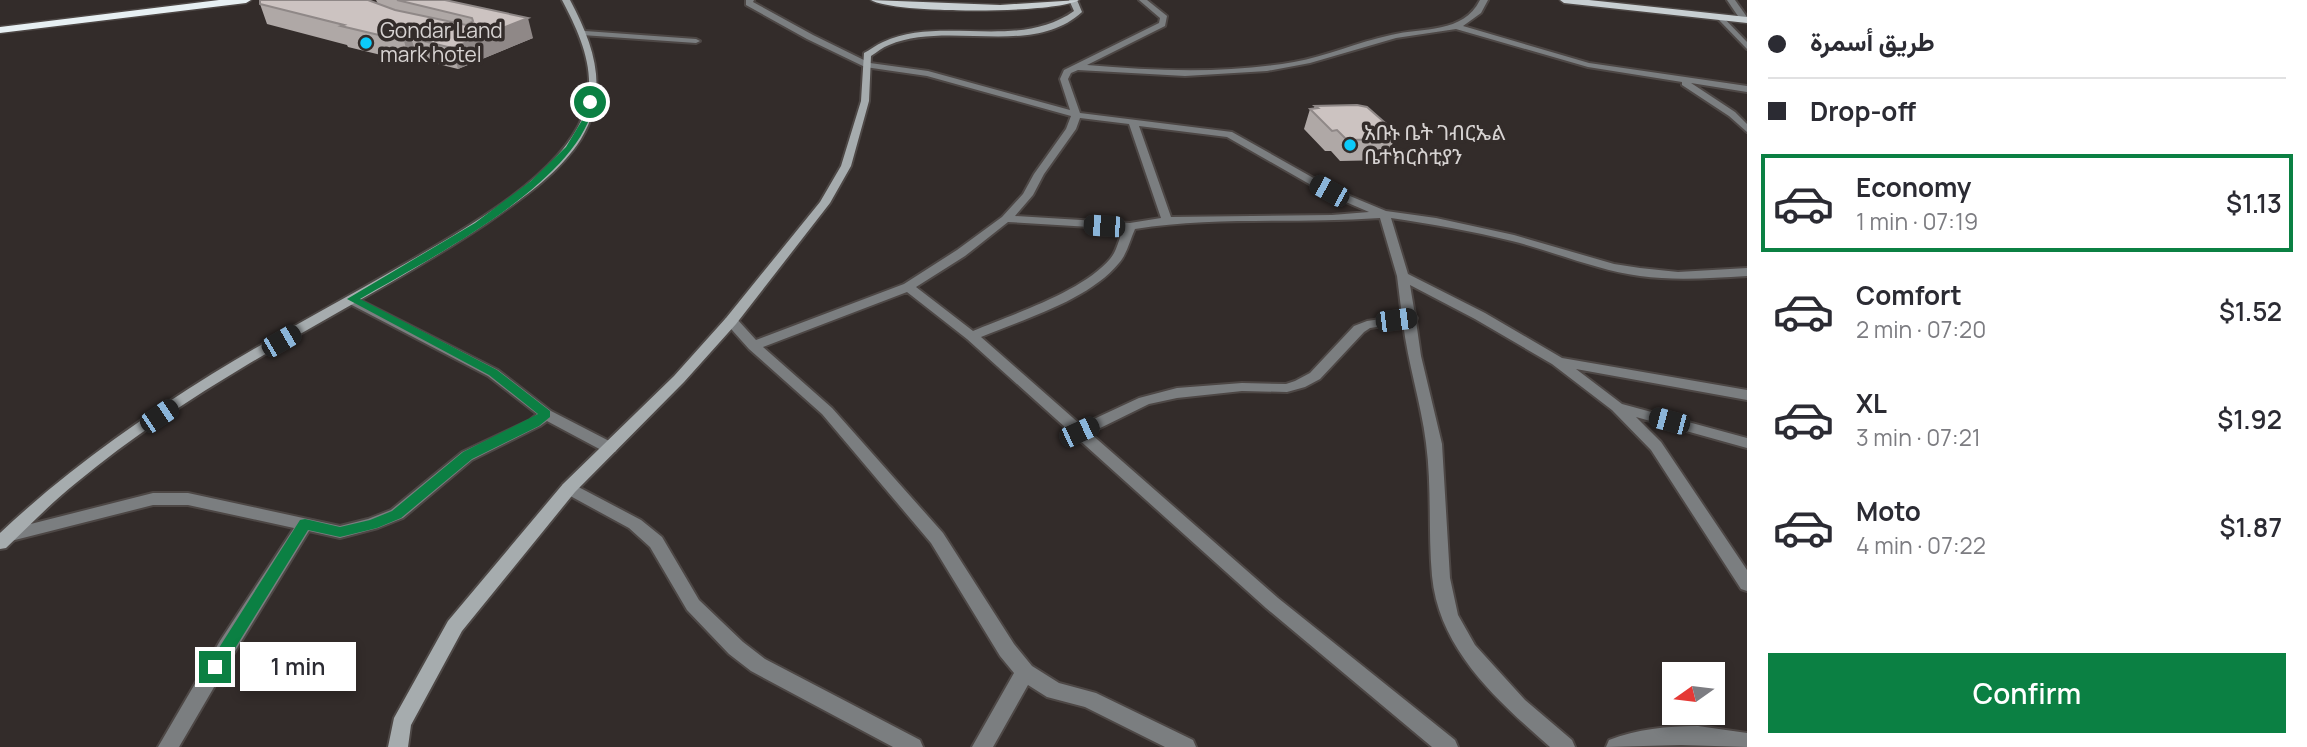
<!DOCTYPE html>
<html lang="en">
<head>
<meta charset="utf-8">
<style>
	body { margin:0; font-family:Manrope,Vazirmatn,"Noto Sans Ethiopic",sans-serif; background:#f7f7f7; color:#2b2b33; height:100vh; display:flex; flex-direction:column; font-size:26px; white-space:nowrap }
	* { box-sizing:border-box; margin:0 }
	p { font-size:23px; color:#7c7c81 }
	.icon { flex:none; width:38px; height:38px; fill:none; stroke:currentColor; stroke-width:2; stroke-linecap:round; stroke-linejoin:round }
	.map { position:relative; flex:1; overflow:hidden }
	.sheet { display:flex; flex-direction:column; background:#fff; width:560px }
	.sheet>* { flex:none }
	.top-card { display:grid; align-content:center; height:154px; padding:0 21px; background:#fff }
	.needle { width:46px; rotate:256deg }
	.buttons { position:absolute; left:1662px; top:662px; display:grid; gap:14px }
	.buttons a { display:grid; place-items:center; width:63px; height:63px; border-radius:0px; background:#fff; box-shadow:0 4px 10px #0003; font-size:35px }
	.end { position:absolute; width:32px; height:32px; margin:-16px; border:9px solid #0b8043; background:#fff; box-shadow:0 0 0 4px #fff }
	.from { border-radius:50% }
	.bubble { position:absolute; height:49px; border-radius:0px; background:#fff; box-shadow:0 4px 10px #0003; font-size:23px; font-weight:600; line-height:49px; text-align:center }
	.car { position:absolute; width:21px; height:42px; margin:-21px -10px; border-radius:9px; box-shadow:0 0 5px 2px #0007; background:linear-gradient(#222 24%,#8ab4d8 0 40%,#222 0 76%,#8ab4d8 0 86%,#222 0) }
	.top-card b { display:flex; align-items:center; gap:24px; height:66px; font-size:26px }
	.top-card b+b { border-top:2px solid #e1e1e2 }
	.top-card i { width:18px; height:18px; background:#2b2b33 }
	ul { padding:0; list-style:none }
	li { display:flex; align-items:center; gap:21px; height:98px; margin:0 14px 10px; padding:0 7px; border:4px solid transparent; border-radius:0px }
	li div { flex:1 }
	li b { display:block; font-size:26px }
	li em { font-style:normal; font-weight:600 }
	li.current { border-color:#0b8043 }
	li>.icon { width:63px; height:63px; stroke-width:1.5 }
	.action { display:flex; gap:14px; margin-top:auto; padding:14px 21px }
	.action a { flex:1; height:80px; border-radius:0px; background:#0b8043; color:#fff; font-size:28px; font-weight:600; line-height:80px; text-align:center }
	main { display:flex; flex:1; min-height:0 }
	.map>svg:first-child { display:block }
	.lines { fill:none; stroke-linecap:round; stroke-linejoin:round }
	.street-casing { stroke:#4d4745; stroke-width:4 }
	.secondary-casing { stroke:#4d4745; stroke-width:4 }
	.primary-casing { stroke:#4d4745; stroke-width:3 }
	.highway-casing { stroke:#4d4745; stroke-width:3 }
	.street { fill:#7b7e80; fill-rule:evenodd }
	.secondary { fill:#a6acae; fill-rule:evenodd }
	.primary { fill:#c8cfd2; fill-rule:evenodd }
	.highway { fill:#e7f0f3; fill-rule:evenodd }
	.wall { fill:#afa8a6 }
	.shaded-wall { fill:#8f8887 }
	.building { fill:#ccc3c1; stroke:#8f8887; stroke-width:2 }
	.route { fill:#0b8043 }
	.poi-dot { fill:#0bcafa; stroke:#332c2a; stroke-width:2.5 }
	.labels { text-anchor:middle; stroke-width:7; stroke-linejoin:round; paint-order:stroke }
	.far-poi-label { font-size:21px; fill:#d7d3d2; stroke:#332c2a; text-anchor:start }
</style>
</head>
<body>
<main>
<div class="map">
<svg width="1747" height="747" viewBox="0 0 1747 747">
	<rect width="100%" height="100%" fill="#332c2a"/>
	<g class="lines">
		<defs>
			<g id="street">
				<path d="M 746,0 L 754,0 L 753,2 L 813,35 L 870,63 L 928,71 L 1070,110 L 1060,79 L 1064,70 L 1159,23 L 1160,18 L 1139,0 L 1147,0 L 1167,16 L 1165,26 L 1087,65 C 1156,71 1225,74 1294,62 C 1327,56 1358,42 1391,35 C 1423,27 1463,34 1480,0 L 1488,0 L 1481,13 L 1463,26 L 1589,63 L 1747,86 L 1747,92 L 1691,83 L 1735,112 L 1747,124 L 1747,132 L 1729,116 L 1682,85 L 1682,82 L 1588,67 L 1456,29 L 1396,38 L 1310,63 L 1267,71 L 1185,76 L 1078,70 L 1071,73 L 1068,79 L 1080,113 L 1232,132 L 1333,189 L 1386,211 L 1436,218 L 1514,235 L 1614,264 L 1640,268 L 1678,272 L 1747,268 L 1747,276 C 1711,278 1676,281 1640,276 C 1596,270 1555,252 1512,241 C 1472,231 1431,224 1391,218 L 1408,274 L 1485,313 L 1562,358 L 1747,390 L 1747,400 L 1576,369 L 1622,404 L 1747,438 L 1747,448 L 1636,417 L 1661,442 L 1747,570 L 1747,591 L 1741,589 L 1651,450 L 1612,410 L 1552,364 L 1475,319 L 1410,285 L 1415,315 L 1417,318 L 1416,321 L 1421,356 L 1442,444 L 1450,578 L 1458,615 L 1475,645 L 1525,700 L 1572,740 L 1575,747 L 1550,747 C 1498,701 1439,650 1432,576 C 1428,532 1432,487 1426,443 C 1421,403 1408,364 1403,323 L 1370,328 L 1364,332 L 1320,379 L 1305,387 L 1287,392 L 1242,391 L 1177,398 L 1149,404 L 1090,433 L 1278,598 L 1455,740 L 1458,747 L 1432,747 L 1266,608 L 967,339 L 907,292 L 763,347 L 832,408 L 943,533 L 1014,644 L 1032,666 L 1059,683 L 1096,693 L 1193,740 L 1196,747 L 1165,747 L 1085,707 L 1047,697 L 1028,685 L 993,747 L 972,747 L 1014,673 L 1000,656 L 931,543 L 822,414 L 749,349 L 724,321 L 726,318 L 736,318 L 756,340 L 904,284 L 957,250 L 1002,217 L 1023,194 L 1034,174 L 1066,129 L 1071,116 L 927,76 L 865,67 L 807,39 L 746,5 ZM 1080,118 L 1129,124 L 1161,218 L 1130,223 L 1015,216 L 1033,195 L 1044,174 L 1076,129 ZM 1139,126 L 1227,137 L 1325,193 L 1369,212 L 1332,215 L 1171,217 ZM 1380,218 L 1397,276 L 1402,316 L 1367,321 L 1354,326 L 1310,373 L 1295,381 L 1286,384 L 1242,383 L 1177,388 L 1139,398 L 1081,425 L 981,337 C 1024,319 1089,300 1119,263 C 1127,254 1130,240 1135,229 C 1215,216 1298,224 1380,218 ZM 1008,222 L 1123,229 C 1119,239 1117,251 1110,259 C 1082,292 1013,314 973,331 L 916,287 L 965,256 Z"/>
				<polygon points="1727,0 1735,0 1747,17 1747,22 1742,22"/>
				<polygon points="1721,15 1747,42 1747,49 1718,19 1717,17"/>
				<polygon points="585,31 696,39 700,41 696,43 582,35 582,31"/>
				<polygon points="352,296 498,370 551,411 615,444 618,448 615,452 605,452 547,421 540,426 472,460 403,518 378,528 340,538 309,531 234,653 179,747 158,747 220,641 294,528 188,505 153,505 7,542 1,540 0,533 7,530 153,493 188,493 340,526 368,519 391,510 462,452 530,420 537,414 488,376 348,303 346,300"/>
				<polygon points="569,482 641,520 662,537 699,600 743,642 765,659 920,740 923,747 893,747 751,671 729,654 687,610 650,547 629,528 563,492 561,488 563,484"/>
				<path d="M 1698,726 L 1747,733 L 1747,747 L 1681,745 L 1606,747 L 1609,740 C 1637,729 1667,726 1698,726 Z"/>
			</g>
			<g id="secondary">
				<path d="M 562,0 L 570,0 C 594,45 610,91 581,139 C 559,174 520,200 487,223 C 411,274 329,316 250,363 C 190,399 130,438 76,483 C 51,503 29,526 6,548 L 0,549 L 0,533 C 66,471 135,422 212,374 C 274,336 339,302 401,266 C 458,233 558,179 583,116 C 599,76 581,36 562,0 Z"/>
				<path d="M 1069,0 L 1077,0 L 1082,12 C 1032,58 948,20 889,45 C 883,47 877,52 871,56 L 869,101 L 851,166 L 830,203 L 736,324 L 684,382 L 575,492 L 462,631 L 411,725 L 408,747 L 388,747 L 394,718 L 448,621 L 563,484 L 674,376 L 726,318 L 820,202 L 841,166 L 861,101 L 864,53 C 870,50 876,45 883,42 C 941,15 1018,51 1074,11 Z"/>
			</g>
			<g id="primary">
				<path d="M 871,0 L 1000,5 L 1079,0 C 1056,14 893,14 871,0 Z"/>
				<polygon points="1560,0 1589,0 1747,17 1747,23 1564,3"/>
			</g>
			<polygon id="highway" points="219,0 251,0 246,3 0,33 0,27"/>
		</defs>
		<!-- street casing -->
		<use href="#street" class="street-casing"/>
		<!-- secondary casing -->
		<use href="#secondary" class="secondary-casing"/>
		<!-- primary casing -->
		<use href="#primary" class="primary-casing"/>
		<!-- highway casing -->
		<use href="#highway" class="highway-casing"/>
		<!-- street -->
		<use href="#street" class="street"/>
		<!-- secondary -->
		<use href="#secondary" class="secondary"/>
		<!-- primary -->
		<use href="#primary" class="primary"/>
		<!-- highway -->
		<use href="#highway" class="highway"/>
	</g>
	<!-- wall -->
	<g class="wall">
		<polygon points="376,0 445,0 533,38 458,69 418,59 410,62 348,47 347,45 267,24 260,4 378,4"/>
		<polygon points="1315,106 1391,128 1389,134 1394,139 1387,160 1340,161 1331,151 1325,151 1304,129 1310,109 1314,108"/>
	</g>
	<!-- shaded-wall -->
	<g class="shaded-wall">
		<polygon points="528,18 533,38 458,69 452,48"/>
		<polygon points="411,38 418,59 410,62 404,41"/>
	</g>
	<!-- building -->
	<g class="building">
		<polygon points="260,0 368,0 395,10 466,25 473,21 472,18 397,0 445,0 528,18 452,48 411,38 404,41 341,26 344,25 260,4"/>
		<polygon points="1357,105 1367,107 1391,128 1383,129 1394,139 1347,140 1337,130 1332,131 1310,109 1318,108 1315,106"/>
	</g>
	<!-- route -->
	<path class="route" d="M 588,101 L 594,102 C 582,182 425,261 360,299 L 497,370 L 550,411 L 550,417 L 539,426 L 472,459 L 401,518 L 377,528 L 340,537 L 308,530 L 221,671 L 210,671 L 207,667 L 210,662 L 300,520 L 305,519 L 340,527 L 370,520 L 392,511 L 463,452 L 538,414 L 489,375 L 347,299 L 475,223 L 531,181 L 566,147 L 584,117 Z"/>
	<!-- markers -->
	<g class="poi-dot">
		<circle cx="366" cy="43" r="7"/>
		<circle cx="1350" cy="145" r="7"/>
	</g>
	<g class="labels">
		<!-- far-poi labels -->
		<g class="far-poi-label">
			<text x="380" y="38">Gondar Land<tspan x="380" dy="24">mark hotel</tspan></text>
			<text x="1364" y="140">አቡኑ ቤት ገብርኤል<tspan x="1364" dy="24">ቤተክርስቲያን</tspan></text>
		</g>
	</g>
</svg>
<div class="buttons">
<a><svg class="needle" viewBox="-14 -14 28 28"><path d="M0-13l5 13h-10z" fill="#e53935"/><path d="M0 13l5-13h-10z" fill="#7c7c81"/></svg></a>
</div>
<i class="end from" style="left:590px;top:102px"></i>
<i class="end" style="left:215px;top:667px"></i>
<div class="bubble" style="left:240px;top:642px;width:116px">1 min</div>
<i class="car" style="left:1329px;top:191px;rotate:299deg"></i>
<i class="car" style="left:1104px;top:226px;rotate:274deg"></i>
<i class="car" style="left:1396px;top:320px;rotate:83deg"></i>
<i class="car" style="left:281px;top:341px;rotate:60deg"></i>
<i class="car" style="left:159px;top:416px;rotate:56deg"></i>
<i class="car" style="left:1669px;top:421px;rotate:285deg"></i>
<i class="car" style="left:1079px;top:432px;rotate:65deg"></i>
</div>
<section class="sheet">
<div class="top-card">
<b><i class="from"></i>طريق أسمرة</b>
<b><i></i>Drop-off</b>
</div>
<ul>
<li class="current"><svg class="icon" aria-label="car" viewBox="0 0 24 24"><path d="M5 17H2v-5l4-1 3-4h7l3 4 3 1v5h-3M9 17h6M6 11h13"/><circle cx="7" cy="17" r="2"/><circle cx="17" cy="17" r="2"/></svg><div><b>Economy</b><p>1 min · 07:19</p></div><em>$1.13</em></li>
<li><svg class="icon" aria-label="car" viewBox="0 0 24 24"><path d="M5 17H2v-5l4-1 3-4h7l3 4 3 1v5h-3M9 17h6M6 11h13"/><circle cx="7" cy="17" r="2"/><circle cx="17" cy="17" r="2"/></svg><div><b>Comfort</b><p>2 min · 07:20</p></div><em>$1.52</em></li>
<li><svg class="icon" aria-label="car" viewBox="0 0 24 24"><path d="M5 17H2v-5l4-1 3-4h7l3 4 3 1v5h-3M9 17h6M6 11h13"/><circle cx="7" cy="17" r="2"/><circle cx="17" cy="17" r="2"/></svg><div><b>XL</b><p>3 min · 07:21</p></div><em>$1.92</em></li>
<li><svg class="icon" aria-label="car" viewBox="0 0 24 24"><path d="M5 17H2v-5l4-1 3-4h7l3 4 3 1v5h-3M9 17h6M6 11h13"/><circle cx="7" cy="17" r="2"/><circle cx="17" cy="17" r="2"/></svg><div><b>Moto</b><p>4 min · 07:22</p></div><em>$1.87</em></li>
</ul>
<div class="action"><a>Confirm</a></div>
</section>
</main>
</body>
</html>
